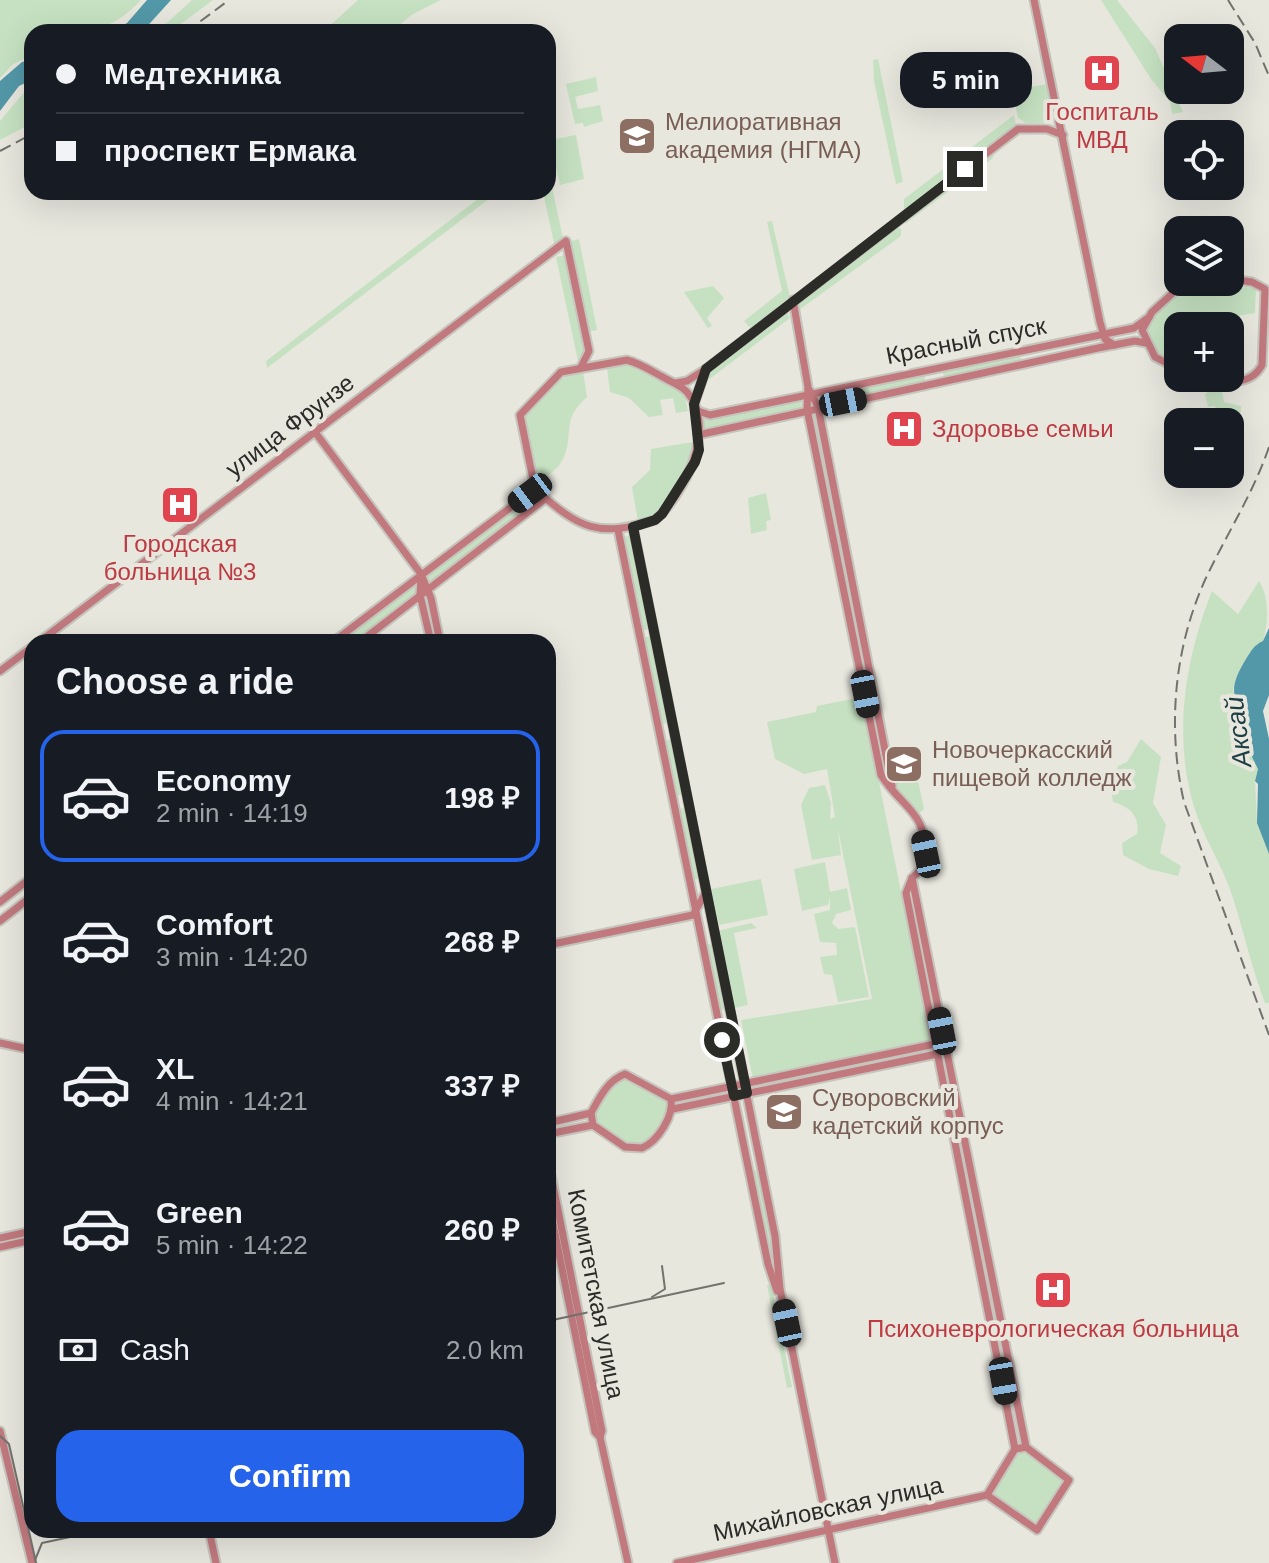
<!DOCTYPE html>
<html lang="en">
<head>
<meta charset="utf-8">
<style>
	body { margin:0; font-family:Arial,sans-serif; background:#20242c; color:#f1f3f6; height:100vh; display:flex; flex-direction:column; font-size:30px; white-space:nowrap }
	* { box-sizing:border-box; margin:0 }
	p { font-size:26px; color:#9ea1a6 }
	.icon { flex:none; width:44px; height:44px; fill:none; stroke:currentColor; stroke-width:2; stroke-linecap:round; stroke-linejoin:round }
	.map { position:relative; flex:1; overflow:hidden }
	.drawer { position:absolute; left:24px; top:634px; width:532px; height:904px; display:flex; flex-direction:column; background:#171b24; border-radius:24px; box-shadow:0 8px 32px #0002 }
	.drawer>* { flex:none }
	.top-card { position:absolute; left:24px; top:24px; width:532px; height:176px; border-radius:24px; box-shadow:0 8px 32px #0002; display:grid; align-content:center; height:176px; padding:0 32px; background:#171b24 }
	.needle { width:52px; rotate:286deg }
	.controls { position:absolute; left:1164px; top:24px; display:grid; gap:16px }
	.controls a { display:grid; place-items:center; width:80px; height:80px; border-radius:16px; background:#171b24; box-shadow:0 8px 32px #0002; font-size:40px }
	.end { position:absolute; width:36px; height:36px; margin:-18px; border:10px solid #2b2b28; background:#fff; box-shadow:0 0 0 4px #fff }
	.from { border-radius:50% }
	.bubble { position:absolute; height:56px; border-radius:24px; background:#171b24; box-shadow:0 8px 32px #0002; font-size:26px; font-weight:700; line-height:56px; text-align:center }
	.car { position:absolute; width:24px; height:48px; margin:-24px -12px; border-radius:10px; box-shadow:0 0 6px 2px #0007; background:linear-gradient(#222 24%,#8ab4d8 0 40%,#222 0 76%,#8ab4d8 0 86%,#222 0) }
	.top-card b { display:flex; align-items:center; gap:28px; height:76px; font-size:30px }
	.top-card b+b { border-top:2px solid #363941 }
	.top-card i { width:20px; height:20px; background:#f1f3f6 }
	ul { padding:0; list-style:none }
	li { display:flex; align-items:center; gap:24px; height:132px; margin:0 16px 12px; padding:0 16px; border:4px solid transparent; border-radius:24px }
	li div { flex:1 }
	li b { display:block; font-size:30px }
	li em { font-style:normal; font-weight:700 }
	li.selected { border-color:#2563eb }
	li>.icon { width:72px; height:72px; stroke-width:1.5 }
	h2 { padding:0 32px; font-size:36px; line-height:96px }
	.pay { display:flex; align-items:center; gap:20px; height:88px; padding:0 32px; font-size:30px }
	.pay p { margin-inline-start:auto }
	.action { display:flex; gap:16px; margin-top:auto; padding:16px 32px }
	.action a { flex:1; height:92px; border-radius:24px; background:#2563eb; color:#fff; font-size:32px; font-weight:700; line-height:92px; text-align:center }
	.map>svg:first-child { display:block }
	.green { fill:#c6e1c2 }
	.water { fill:#5398a8 }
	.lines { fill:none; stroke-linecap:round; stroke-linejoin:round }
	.secondary-casing { stroke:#c6c5bd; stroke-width:11 }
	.secondary { stroke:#c1797e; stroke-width:7 }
	.tram { stroke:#73726d; stroke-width:2 }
	.rail { stroke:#73726d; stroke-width:2; stroke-dasharray:12 6; stroke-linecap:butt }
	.route { stroke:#2b2b28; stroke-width:10 }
	.labels { text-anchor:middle; stroke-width:8; stroke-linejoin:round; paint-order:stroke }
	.health-label { font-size:24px; fill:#be3a42; stroke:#e8e7de }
	.education-label { font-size:24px; fill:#785e54; stroke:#e8e7de; text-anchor:start }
	.street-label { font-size:24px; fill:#2b2b28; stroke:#e8e7de }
	.water-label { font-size:26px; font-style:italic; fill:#1b3d44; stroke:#e8e7de }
</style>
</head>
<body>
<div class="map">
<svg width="1269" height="1563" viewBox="0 0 1269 1563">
	<rect width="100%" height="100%" fill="#e8e7de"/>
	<!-- green -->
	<g class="green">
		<path d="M 0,0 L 141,0 C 107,37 78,32 32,32 L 32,55 L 13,64 L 0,78 Z"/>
		<polygon points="192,0 213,0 170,32 151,32 168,22"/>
		<polygon points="358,0 441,0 413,14 390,32 323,32"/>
		<polygon points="1101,0 1117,0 1155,48 1183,112 1172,114 1170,102 1151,79"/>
		<polygon points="878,59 903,182 896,184 874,81 873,60"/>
		<polygon points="596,77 598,91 575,97 578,109 600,105 603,121 584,127 583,123 575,124 566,84"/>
		<polygon points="1047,84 1051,115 1045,123 1026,123 1018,118 1012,90"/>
		<polygon points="32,89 32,123 0,140 0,121 26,90"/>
		<polygon points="1014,115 1016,125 904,211 904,199"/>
		<polygon points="576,135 584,179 560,185 550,140"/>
		<polygon points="996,149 992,159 905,224 905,218"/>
		<polygon points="548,169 563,238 554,243 543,192 548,192"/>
		<polygon points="487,192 498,192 267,368 266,361"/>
		<polygon points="772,221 790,297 751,329 744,321 782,291 767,222"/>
		<polygon points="896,227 901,229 901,236 799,310 799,299"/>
		<polygon points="579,239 597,330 588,332 568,242"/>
		<polygon points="567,255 587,352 578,361 556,257"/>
		<path d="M 1193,283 L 1256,288 L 1255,313 L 1237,316 L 1237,379 L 1214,378 L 1230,378 L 1230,326 L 1178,326 L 1178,367 L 1157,355 L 1146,336 C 1148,313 1173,293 1193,283 Z"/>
		<polygon points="713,286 724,298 707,318 712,326 708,328 684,292"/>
		<polygon points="786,310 790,318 707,381 708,370"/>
		<polygon points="1020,355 1022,363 944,377 942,370"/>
		<polygon points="624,363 684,393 688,411 676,413 673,398 660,400 663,415 649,417 629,398 610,392 607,368"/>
		<path d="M 583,371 L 587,397 C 561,420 574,432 564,457 C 559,469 547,476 536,484 C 532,467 519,439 522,422 C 526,394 560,377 583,371 Z"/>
		<polygon points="924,374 926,383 821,404 819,395"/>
		<polygon points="1211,389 1222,390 1224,402 1241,406 1241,412 1217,415 1215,406 1208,407 1205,394"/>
		<polygon points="800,398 802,408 703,429 702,419"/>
		<polygon points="815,413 849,584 846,584 811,415"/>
		<polygon points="1241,432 1244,463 1230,469 1230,434"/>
		<polygon points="693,442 694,455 654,518 638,522 632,487 650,470 651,449"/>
		<polygon points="766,493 771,520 766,521 767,530 751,534 748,498"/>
		<polygon points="530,496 536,503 430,585 426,576"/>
		<polygon points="631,535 650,629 641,631 622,537"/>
		<path d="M 1259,581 C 1269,596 1269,622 1263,641 C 1254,645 1251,651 1246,660 C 1215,707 1252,700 1243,732 L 1233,735 L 1245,743 L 1258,769 L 1255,780 L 1257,823 L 1269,854 L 1269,1003 L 1265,1003 C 1252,969 1244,933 1233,898 C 1224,869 1206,842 1196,813 C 1172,741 1184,661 1212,591 L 1238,614 Z"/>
		<polygon points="417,582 419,596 359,642 339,642"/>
		<polygon points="651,636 669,723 661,724 643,638"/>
		<polygon points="862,697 931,1042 753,1079 741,1020 872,999 838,829 841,855 812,860 801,805 809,788 825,785 831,803 830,819 835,817 827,769 804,774 775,759 767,722 816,712 817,706"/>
		<polygon points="673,739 684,794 674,796 664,741"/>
		<path d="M 1141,739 L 1161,757 L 1153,803 L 1166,825 L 1160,853 L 1181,866 L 1178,876 L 1149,869 L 1123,855 L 1122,843 L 1137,834 C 1140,816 1130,807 1113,802 L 1111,787 L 1118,766 L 1127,762 Z"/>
		<polygon points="917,776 924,809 920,813 894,785 895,779"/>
		<polygon points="686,808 700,879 692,880 678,809"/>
		<polygon points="825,862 830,892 847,888 851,910 836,914 832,923 838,929 855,927 869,997 838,1002 832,975 824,974 820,957 837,955 836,943 820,942 814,914 830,910 830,898 828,905 802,911 794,869"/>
		<polygon points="761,879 768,915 719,925 711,889"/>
		<polygon points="751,923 757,928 734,933 748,1005 734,1008 717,931"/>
		<polygon points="714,943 728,1009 719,1011 705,945"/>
		<polygon points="621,1077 629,1078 668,1102 669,1112 645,1145 630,1146 595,1123 595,1110"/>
		<polygon points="758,1170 777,1263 770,1265 751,1171"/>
		<polygon points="767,1285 771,1285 792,1387 787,1388"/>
		<polygon points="1020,1450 1028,1451 1065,1481 1036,1523 990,1493"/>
	</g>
	<!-- water -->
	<g class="water">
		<polygon points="147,0 171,0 142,32 110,32 127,23"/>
		<polygon points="32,60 32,80 19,86 0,111 0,81 22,62"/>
		<path d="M 1269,628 L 1269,695 L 1263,711 L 1269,739 L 1269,854 L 1257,823 L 1258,784 L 1255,781 L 1258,769 L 1245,743 L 1232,735 L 1243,732 C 1253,698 1216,707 1246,659 C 1251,651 1254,645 1263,641 Z"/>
	</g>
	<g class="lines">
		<defs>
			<g id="secondary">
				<polyline points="1034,0 1100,322 1105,339 1114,345"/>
				<path d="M 793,300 L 808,387 L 807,409 L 881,775 C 904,811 927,809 927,864 L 912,878 L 906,893 L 1015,1449"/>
				<path d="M 627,360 C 639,363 650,370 661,376 C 669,381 681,385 687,392 C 718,427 684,495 655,520 C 597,538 580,529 535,489 L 520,415 L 561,372 Z"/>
				<polyline points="1178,369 1155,357 1142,330 1152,312 1185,282"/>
				<path d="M 1202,378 C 1222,382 1250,388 1262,365 L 1265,289 L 1252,282 L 1230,279"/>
				<polyline points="676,383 687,381 706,369 1018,129 1047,129 1063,135"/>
				<polyline points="810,391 818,407 892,786"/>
				<polyline points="694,404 706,369"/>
				<polyline points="695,410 710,415 1134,328 1149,317"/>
				<polyline points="315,432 421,574 431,598 440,642"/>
				<polyline points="698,435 1098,348 1135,341 1146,343"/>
				<polyline points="633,527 775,1236 780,1289 835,1563"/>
				<polyline points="618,530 768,1264 777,1291"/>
				<polyline points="421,576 420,595 431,642"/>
				<polyline points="39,642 566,241 589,351 581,367"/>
				<polyline points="333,642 535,489"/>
				<polyline points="360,642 545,499"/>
				<polyline points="0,671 32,647"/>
				<polyline points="912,878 1026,1447"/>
				<polyline points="0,902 32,877"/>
				<polyline points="0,921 32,896"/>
				<polyline points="548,945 693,915 706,892"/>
				<polyline points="0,1043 32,1050"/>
				<path d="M 625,1074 L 671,1099 C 674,1116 658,1141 642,1148 L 625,1147 L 593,1125 L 591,1113 C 599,1098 608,1080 625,1074 Z"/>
				<polyline points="671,1099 935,1044"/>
				<polyline points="673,1109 937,1054"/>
				<polyline points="548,1123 591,1113"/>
				<polyline points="548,1134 593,1125"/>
				<polyline points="548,1160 602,1431 600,1437"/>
				<polyline points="548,1199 595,1432 600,1437 628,1563"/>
				<polyline points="0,1238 32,1231"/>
				<polyline points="0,1247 32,1240"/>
				<polyline points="0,1431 32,1563"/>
				<polygon points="1026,1447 1069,1480 1037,1530 987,1495 1015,1449"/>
				<polyline points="209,1530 216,1563"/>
				<polyline points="677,1563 987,1495"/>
			</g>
		</defs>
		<!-- secondary casing -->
		<use href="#secondary" class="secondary-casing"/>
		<!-- secondary -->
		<use href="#secondary" class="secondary"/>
		<!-- tram -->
		<g class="tram">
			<polyline points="652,1297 665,1289 662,1266"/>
			<polyline points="548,1321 724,1283"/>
			<polyline points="0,1436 9,1444 36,1563"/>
			<polyline points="35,1560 42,1543 103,1530"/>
		</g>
		<!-- rail -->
		<g class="rail">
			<polyline points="1228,0 1255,43 1269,76"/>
			<polyline points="186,32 229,0"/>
			<polyline points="0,151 32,134"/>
			<path d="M 1269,447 C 1253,494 1226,535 1205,580 C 1174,649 1167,728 1184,802 L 1269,1035"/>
		</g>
	</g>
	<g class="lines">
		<!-- route -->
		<polyline class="route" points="722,1040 734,1096 747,1093 633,527 655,520 662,514 695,462 699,450 694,404 706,369 965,169"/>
	</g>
	<!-- icons -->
	<defs>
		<symbol id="hospital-square" viewBox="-11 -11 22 22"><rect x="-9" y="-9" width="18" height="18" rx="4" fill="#e0444e" stroke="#e8e7de"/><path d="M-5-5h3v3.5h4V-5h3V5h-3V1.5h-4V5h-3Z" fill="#fff"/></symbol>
		<symbol id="university-square" viewBox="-11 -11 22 22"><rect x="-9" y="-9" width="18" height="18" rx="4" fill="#8d6e63" stroke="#e8e7de"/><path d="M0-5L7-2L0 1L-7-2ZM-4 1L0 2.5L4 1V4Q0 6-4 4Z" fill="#fff"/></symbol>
	</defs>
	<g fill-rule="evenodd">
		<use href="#hospital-square" x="1080" y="51" width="44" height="44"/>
		<use href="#university-square" x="615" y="114" width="44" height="44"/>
		<use href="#hospital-square" x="882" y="407" width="44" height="44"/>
		<use href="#hospital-square" x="158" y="483" width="44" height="44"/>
		<use href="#university-square" x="882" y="742" width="44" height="44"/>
		<use href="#university-square" x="762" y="1090" width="44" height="44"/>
		<use href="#hospital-square" x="1031" y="1268" width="44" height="44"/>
	</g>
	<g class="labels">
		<!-- health labels -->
		<g class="health-label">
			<text x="1102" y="120">Госпиталь<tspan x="1102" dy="28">МВД</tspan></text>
			<text x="932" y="437" text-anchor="start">Здоровье семьи</text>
			<text x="180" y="552">Городская<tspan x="180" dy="28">больница №3</tspan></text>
			<text x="1053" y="1337">Психоневрологическая больница</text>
		</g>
		<!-- education labels -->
		<g class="education-label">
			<text x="665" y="130">Мелиоративная<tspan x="665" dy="28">академия (НГМА)</tspan></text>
			<text x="932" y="758">Новочеркасский<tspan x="932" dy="28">пищевой колледж</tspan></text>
			<text x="812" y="1106">Суворовский<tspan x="812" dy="28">кадетский корпус</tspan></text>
		</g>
		<!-- street labels -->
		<g class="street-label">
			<text transform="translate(966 341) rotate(-11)" y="8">Красный спуск</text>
			<text transform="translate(290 426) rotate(-37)" y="8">улица Фрунзе</text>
			<text transform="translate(596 1294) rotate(79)" y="8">Комитетская улица</text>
			<text transform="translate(828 1509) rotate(-12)" y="8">Михайловская улица</text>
		</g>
		<!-- water labels -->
		<g class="water-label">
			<text transform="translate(1238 732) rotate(-97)" y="9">Аксай</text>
		</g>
	</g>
</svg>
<div class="controls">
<a><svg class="needle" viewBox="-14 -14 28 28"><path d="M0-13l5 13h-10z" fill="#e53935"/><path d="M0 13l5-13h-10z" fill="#9ea1a6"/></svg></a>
<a><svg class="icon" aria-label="locate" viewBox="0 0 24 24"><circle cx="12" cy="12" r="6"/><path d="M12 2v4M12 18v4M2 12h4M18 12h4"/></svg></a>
<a><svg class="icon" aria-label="layers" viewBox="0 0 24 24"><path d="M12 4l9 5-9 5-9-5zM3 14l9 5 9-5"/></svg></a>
<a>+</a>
<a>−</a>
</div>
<i class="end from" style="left:722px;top:1040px"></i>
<i class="end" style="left:965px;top:169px"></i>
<div class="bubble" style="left:900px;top:52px;width:132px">5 min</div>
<i class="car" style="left:843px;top:402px;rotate:79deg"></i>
<i class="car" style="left:530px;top:493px;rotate:233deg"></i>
<i class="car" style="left:865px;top:694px;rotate:169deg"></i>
<i class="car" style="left:926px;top:854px;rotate:348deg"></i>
<i class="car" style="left:942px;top:1031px;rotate:349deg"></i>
<i class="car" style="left:787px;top:1323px;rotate:348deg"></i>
<i class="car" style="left:1003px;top:1381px;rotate:170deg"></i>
<div class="top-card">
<b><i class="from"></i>Медтехника</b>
<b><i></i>проспект Ермака</b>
</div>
<section class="drawer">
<h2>Choose a ride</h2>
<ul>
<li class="selected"><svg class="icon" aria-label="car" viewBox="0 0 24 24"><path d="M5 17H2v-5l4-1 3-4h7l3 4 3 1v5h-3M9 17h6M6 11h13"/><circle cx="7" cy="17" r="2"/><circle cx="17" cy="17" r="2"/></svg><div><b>Economy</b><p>2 min · 14:19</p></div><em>198 ₽</em></li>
<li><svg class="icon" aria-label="car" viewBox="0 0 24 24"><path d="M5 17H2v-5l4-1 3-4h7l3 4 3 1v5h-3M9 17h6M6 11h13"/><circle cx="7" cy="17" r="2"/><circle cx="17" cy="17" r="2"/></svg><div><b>Comfort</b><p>3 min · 14:20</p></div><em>268 ₽</em></li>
<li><svg class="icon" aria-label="car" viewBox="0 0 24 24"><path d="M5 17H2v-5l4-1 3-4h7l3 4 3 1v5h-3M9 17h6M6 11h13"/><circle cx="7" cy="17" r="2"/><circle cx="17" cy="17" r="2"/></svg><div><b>XL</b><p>4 min · 14:21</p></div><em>337 ₽</em></li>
<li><svg class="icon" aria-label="car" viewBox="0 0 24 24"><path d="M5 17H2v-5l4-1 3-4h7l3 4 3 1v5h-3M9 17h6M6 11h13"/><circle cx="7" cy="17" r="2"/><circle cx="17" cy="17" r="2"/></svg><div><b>Green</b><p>5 min · 14:22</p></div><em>260 ₽</em></li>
</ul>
<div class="pay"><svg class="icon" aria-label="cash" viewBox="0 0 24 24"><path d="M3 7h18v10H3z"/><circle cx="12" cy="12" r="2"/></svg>Cash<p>2.0 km</p></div>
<div class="action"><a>Confirm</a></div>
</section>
</div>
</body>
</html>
